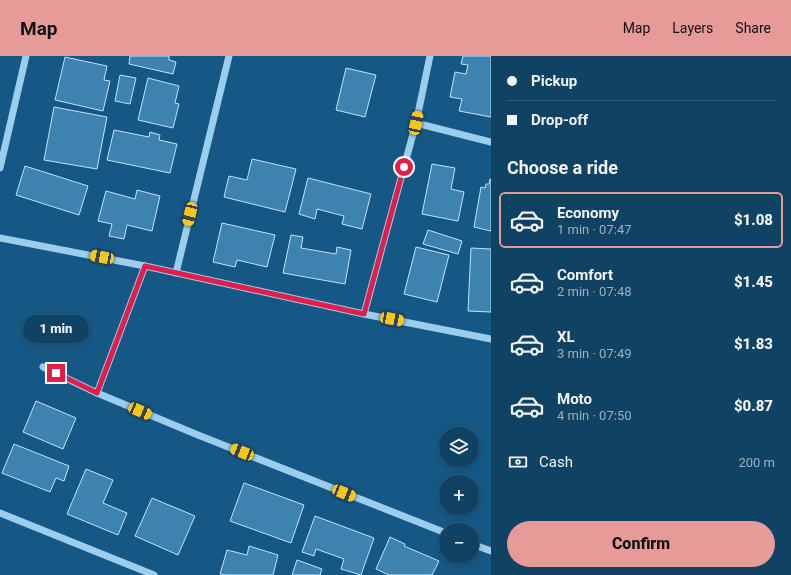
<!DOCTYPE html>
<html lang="en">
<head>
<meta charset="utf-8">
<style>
	body { margin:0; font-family:Roboto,sans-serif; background:#19496a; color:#f1f3f6; height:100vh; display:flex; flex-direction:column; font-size:15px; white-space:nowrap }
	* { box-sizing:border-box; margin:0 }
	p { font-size:13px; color:#9cb0bf }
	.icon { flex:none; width:22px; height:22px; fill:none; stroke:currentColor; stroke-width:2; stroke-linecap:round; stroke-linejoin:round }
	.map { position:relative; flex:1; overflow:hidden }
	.panel { display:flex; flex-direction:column; background:#104264; width:300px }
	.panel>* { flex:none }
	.hud { display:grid; align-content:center; height:88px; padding:0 16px; background:#104264 }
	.buttons { position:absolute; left:439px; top:371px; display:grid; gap:8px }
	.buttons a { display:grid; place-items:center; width:40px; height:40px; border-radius:50%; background:#104264; box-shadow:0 2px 6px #0003,0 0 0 1px #305b78; font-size:20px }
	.end { position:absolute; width:18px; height:18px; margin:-9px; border:5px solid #e11d48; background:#fff; box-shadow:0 0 0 2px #fff }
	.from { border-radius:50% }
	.bubble { position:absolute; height:28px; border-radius:14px; background:#104264; box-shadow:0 2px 6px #0003,0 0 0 1px #305b78; font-size:13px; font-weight:800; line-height:28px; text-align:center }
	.car { position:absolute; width:12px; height:24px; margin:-12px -6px; border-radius:5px; box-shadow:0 0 3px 1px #0007; background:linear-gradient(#f5c518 24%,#345 0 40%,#f5c518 0 76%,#345 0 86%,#f5c518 0) }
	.hud b { display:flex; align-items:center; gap:14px; height:38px; font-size:15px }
	.hud b+b { border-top:1px solid #305b78 }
	.hud i { width:10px; height:10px; background:#f1f3f6 }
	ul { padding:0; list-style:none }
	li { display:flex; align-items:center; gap:12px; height:56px; margin:0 8px 6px; padding:0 8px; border:2px solid transparent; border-radius:6px }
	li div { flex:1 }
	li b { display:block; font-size:15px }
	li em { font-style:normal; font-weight:800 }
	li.on { border-color:#e69b98 }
	li>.icon { width:36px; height:36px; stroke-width:1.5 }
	h2 { padding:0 16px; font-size:18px; line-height:48px }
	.pay { display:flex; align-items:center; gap:10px; height:44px; padding:0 16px; font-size:15px }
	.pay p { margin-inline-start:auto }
	.primary-button { display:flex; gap:8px; margin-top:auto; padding:8px 16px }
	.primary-button a { flex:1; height:46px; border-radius:24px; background:#e69b98; color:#111; font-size:16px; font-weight:800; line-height:46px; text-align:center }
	header { display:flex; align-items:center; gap:24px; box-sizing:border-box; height:56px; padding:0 20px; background:#e69b98; color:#111 }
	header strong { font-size:19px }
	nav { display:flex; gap:22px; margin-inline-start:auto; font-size:14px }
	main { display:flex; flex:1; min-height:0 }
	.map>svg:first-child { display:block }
	.building { fill:#3e83af; stroke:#c0e4fa }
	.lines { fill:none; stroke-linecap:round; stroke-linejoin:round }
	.minor { stroke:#9bcded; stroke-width:7 }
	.route { stroke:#e11d48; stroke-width:5 }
</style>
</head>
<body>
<header>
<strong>Map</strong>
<nav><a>Map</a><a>Layers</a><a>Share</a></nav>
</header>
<main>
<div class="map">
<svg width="491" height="519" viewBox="0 0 491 519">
	<rect width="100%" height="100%" fill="#165885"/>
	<!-- building -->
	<g class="building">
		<polygon points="130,0 169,0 169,4 176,6 173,18 129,8"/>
		<polygon points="463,0 491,0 491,61 459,55 462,43 450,41 455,16 466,18 468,9 461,8"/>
		<polygon points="65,1 107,10 104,24 110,25 103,55 55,44"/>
		<polygon points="346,12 376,19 365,61 336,54"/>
		<polygon points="120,19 136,22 130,48 115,45"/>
		<polygon points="148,22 179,30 175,47 179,48 173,72 138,64"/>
		<polygon points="54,51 107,61 97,113 44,104"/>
		<polygon points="114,74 149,81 150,76 160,79 159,84 177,88 170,117 107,104"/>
		<polygon points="252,103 296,113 285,156 224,141 229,120 247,124"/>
		<polygon points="432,108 455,112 451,133 464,136 458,165 422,158"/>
		<polygon points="25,110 88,130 79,159 16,139"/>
		<polygon points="308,122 371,138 362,173 342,168 344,160 317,153 315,163 299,158"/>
		<polygon points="490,123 491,123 491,175 474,171 481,131 485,132 486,128 489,128"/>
		<polygon points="137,134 160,140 152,175 127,169 124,183 109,180 112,168 98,165 106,135 135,143"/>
		<polygon points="222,167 275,179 267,211 237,204 235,211 213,206"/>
		<polygon points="428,174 462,185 458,198 423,188"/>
		<polygon points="291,179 303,181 301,192 336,198 337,191 351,194 345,228 283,217"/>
		<polygon points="416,191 449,199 437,246 404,238"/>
		<polygon points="471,192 491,193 491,256 468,255"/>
		<polygon points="36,345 76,362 63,393 23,376"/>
		<polygon points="14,388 69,410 64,425 56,422 50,436 2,417"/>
		<polygon points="86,413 113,424 103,447 127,457 118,479 67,458"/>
		<polygon points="244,427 304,449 291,487 230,465"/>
		<polygon points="152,442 195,460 178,499 135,480"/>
		<polygon points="315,460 374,482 361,519 341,513 344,503 316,493 314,500 302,496"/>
		<polygon points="390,481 405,488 404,490 439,505 432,519 389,519 376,513"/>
		<polygon points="249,490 278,499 273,519 225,519 220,518 227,494 247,499"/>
		<polygon points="297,504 322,513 320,519 292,519"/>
	</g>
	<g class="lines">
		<!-- minor -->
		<g class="minor">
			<polyline points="416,67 491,86"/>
			<polyline points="0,112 26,0"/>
			<polyline points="0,182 145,210 364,258 491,283"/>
			<polyline points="176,217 229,0"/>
			<polyline points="364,258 416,67 430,0"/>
			<polyline points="43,311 97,337 198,379 446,477"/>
			<polyline points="97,337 145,210"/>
			<polyline points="0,457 154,519"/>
			<polyline points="472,488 491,495"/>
		</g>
	</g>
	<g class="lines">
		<!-- route -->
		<polyline class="route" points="56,317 97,337 145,210 364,258 404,111"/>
	</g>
</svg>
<div class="buttons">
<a><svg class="icon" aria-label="layers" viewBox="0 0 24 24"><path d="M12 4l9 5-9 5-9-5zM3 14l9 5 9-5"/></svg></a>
<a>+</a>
<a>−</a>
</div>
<i class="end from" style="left:404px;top:111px"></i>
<i class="end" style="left:56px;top:317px"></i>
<div class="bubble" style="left:23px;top:259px;width:66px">1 min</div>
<i class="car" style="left:416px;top:67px;rotate:12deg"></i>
<i class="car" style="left:190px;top:158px;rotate:193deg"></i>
<i class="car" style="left:102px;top:201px;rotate:281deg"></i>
<i class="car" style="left:392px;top:263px;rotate:101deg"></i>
<i class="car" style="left:140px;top:355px;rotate:113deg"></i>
<i class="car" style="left:242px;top:396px;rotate:292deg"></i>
<i class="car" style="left:344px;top:437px;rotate:112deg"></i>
</div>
<section class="panel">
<div class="hud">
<b><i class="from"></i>Pickup</b>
<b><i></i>Drop-off</b>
</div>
<h2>Choose a ride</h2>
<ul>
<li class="on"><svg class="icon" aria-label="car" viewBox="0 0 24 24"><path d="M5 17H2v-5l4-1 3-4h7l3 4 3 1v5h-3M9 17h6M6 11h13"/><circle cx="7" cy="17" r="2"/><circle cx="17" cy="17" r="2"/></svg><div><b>Economy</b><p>1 min · 07:47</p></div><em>$1.08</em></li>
<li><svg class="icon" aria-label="car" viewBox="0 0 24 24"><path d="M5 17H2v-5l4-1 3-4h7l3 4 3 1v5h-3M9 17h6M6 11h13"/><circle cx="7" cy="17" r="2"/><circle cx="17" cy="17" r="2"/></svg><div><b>Comfort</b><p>2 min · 07:48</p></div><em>$1.45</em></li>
<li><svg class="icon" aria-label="car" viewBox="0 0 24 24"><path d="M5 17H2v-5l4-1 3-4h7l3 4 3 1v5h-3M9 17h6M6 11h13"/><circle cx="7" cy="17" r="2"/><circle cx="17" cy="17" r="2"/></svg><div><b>XL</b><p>3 min · 07:49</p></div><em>$1.83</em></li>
<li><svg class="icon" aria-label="car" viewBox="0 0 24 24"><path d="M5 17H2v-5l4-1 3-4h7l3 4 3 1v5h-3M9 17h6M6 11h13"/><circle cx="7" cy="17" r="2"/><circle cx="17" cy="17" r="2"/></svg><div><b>Moto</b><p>4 min · 07:50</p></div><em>$0.87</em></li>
</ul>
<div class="pay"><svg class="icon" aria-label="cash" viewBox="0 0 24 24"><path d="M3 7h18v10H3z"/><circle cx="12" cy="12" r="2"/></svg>Cash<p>200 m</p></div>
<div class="primary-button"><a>Confirm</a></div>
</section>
</main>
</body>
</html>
